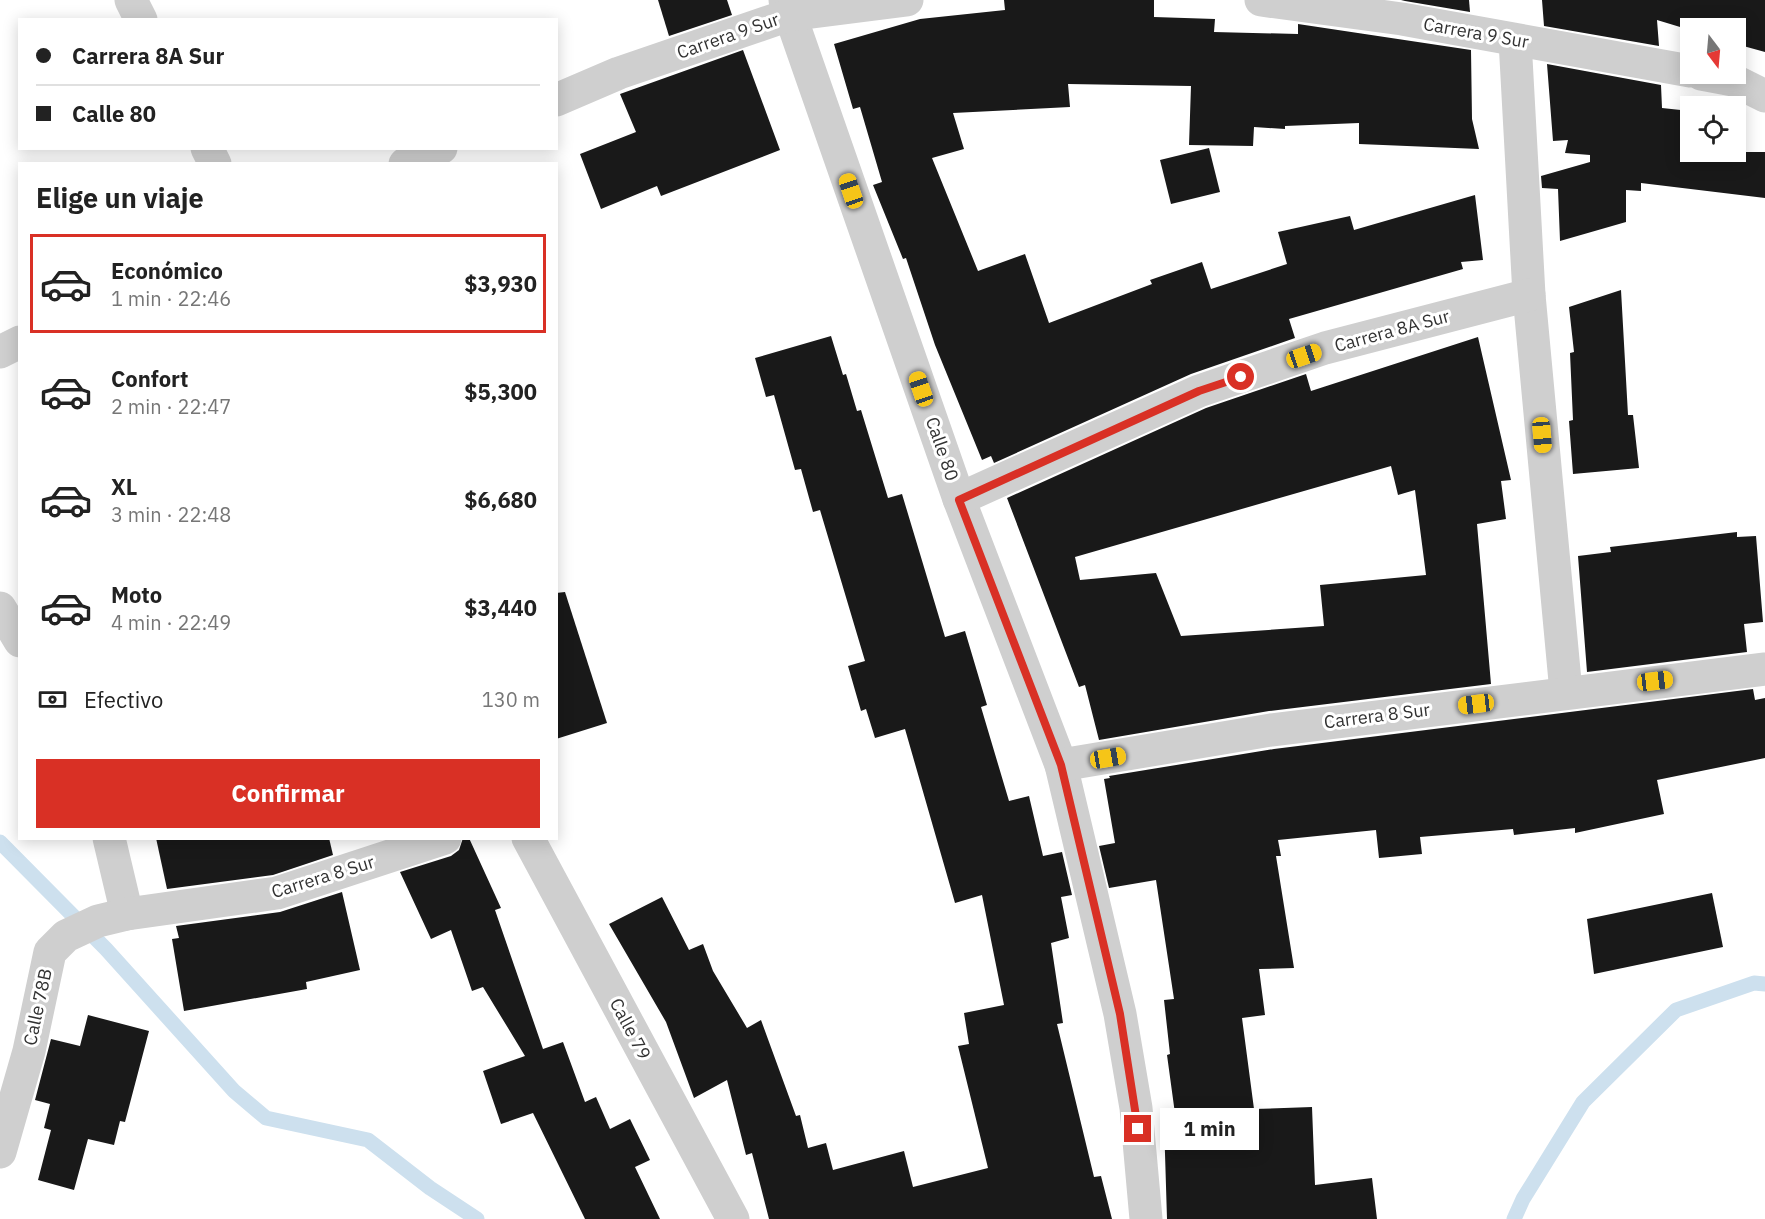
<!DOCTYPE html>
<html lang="es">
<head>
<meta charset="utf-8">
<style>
	body { margin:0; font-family:"IBM Plex Sans",sans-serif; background:#f2f2f2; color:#222; height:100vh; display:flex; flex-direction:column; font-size:22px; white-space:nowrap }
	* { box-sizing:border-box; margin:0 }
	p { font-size:20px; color:#767676 }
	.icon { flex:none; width:33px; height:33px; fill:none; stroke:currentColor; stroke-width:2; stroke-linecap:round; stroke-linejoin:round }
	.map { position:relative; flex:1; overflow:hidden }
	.panel { position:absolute; left:18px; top:162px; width:540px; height:678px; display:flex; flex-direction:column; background:#fff; border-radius:0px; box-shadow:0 3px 15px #0003 }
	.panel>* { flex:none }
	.guide { position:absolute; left:18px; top:18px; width:540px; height:132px; border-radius:0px; box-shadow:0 3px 15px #0003; display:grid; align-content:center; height:132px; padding:0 18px; background:#fff }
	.needle { width:39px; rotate:164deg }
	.tools { position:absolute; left:1680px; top:18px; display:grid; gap:12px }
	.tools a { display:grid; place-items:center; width:66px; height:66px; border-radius:0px; background:#fff; box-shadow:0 3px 15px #0003; font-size:30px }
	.end { position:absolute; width:27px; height:27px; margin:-14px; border:8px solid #d93025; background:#fff; box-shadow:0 0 0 3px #fff }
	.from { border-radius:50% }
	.bubble { position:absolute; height:42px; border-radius:0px; background:#fff; box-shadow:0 3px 15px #0003; font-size:20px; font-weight:800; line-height:42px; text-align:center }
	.car { position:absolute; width:18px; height:36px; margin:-18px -9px; border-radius:8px; box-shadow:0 0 4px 2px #0007; background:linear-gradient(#f5c518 24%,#345 0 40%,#f5c518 0 76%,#345 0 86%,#f5c518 0) }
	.guide b { display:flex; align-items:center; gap:21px; height:57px; font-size:22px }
	.guide b+b { border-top:2px solid #e0e0e0 }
	.guide i { width:15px; height:15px; background:#222 }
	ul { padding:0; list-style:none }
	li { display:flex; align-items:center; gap:18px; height:99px; margin:0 12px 9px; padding:0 6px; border:3px solid transparent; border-radius:0px }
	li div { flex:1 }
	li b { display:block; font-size:22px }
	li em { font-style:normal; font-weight:800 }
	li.selected { border-color:#d93025 }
	li>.icon { width:54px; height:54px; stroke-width:1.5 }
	h2 { padding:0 18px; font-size:27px; line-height:72px }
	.pay { display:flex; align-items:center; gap:15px; height:66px; padding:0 18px; font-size:22px }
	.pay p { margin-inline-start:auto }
	.primary-button { display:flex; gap:12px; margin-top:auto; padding:12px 18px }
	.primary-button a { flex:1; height:69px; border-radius:0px; background:#d93025; color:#fff; font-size:24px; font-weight:800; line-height:69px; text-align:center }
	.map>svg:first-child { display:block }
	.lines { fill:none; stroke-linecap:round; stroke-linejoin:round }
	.stream { stroke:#cde0ee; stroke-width:15 }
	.building { fill:#191919; fill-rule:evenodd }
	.minor { stroke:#cfcfcf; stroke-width:33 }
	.route { stroke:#d93025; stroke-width:8 }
	.labels { text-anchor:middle; stroke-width:6; stroke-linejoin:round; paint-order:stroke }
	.street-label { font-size:18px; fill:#323232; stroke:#fff }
</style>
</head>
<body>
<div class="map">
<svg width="1765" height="1219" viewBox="0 0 1765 1219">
	<rect width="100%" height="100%" fill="#fff"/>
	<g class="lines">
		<!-- stream -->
		<g class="stream">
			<polyline points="0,842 106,949 234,1091 266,1118 368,1140 430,1188 477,1219"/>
			<polyline points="1514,1219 1523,1199 1583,1102 1676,1010 1754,983 1765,984"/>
		</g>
	</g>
	<!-- building -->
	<g class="building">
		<polygon points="658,0 727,0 732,15 669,36"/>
		<polygon points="1004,0 1154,0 1154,17 1215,19 1214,32 1298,34 1298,24 1471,50 1472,119 1479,149 1359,144 1359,123 1285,126 1285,129 1254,127 1253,146 1189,145 1191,86 1068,84 1070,107 953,113 964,149 932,158 978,271 1025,254 1049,323 1152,284 1150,280 1202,262 1211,289 1287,264 1278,232 1350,216 1354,230 1475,195 1483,260 1461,262 1463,269 1289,319 1295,338 1191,374 994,463 991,456 982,460 935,345 906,258 903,259 873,185 882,182 860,107 853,109 834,44 920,19 1005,10"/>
		<polygon points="1401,0 1469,0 1470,12 1405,1"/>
		<polygon points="1542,0 1765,0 1765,52 1736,44 1736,28 1690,30 1657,20 1659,46 1544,26"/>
		<polygon points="743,50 780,150 661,196 657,186 601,209 580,154 636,132 620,94"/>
		<polygon points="1547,64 1661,85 1662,108 1690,111 1690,152 1765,152 1765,198 1641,183 1641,191 1626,190 1626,222 1560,241 1558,189 1542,188 1541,176 1590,162 1590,155 1565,153 1568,140 1553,141"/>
		<polygon points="1209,148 1220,192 1171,204 1160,160"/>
		<polygon points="1621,290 1628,415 1633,415 1639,468 1573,474 1569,421 1573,420 1570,353 1574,352 1569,307"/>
		<polygon points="831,336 843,375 846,374 857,411 861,410 888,498 902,494 945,637 965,631 987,705 981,707 1009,801 1029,796 1043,856 1062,852 1072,895 1061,897 1069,938 1051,943 1063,1023 1057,1024 1094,1177 1101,1176 1112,1219 769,1219 752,1153 746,1155 727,1080 694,1098 666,1022 609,924 662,897 689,950 703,944 713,971 747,1028 761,1020 796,1116 800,1115 808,1148 826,1143 833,1170 904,1151 913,1187 988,1168 958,1046 969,1044 964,1013 1004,1005 982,895 955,903 905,729 875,738 866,709 861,711 848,666 865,661 820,510 813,512 801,469 795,470 774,395 766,397 755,358"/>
		<path d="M 1478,337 L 1511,480 L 1501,481 L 1506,519 L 1477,524 L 1491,684 L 1269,711 L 1099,740 L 1085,685 L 1079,687 L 1007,498 L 1206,408 L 1306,374 L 1311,391 ZM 1391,466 L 1398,495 L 1415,490 L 1426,575 L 1320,585 L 1324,626 L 1181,636 L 1156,573 L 1080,580 L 1075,557 Z"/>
		<polygon points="1737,532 1737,537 1756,536 1763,622 1744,624 1747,652 1587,672 1578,556 1611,552 1610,547"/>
		<polygon points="565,592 607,723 556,739 556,593"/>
		<polygon points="1753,689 1755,700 1765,698 1765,758 1657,780 1664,814 1575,833 1575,828 1514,835 1513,829 1420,837 1422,854 1379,858 1376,830 1278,840 1281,856 1276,856 1294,968 1259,969 1265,1015 1242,1018 1254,1109 1312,1107 1315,1185 1372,1178 1377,1219 1167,1219 1164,1121 1176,1121 1167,1055 1170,1054 1164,1000 1174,999 1156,880 1109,888 1099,846 1115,843 1104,779 1110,778 1109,776 1274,749"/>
		<polygon points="156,838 329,838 333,855 273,875 167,889"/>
		<polygon points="463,838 469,838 501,908 495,910 543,1049 563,1042 585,1102 596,1097 610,1129 630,1119 650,1160 635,1167 660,1219 585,1219 533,1113 501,1124 483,1071 525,1056 483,987 472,991 451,930 431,939 400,872 451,856 459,850"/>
		<polygon points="342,892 360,970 306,982 307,989 184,1011 172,939 179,938 176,926 280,912"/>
		<polygon points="1712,893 1723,947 1594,974 1587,919"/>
		<polygon points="88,1015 149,1031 125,1122 120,1121 114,1145 88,1139 74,1190 38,1180 51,1130 44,1128 50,1104 35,1100 51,1039 80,1046"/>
	</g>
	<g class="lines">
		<!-- minor -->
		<g class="minor">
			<polyline points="131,0 141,20"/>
			<polyline points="785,0 959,499 1061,765 1120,1014 1136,1108 1146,1219"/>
			<polyline points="1261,0 1402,19 1690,71"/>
			<polyline points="1515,40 1529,295 1566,692"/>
			<polyline points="1701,74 1733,80 1765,96"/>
			<polyline points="556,100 619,73 789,15 907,0"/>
			<polyline points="207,148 215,164"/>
			<polyline points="405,164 441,148"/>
			<polyline points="0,352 20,342"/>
			<polyline points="959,499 1199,391 1325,348 1529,295"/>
			<polyline points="0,608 20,641"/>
			<polyline points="1061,765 1271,730 1765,669"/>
			<polyline points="109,838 127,914"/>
			<polyline points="528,838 733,1219"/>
			<polyline points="0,1152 29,1051 50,952 66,936 98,921 127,914 277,893 445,838"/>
		</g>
	</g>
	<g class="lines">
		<!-- route -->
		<polyline class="route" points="1138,1129 1120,1014 1061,765 959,500 1199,391 1241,377"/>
	</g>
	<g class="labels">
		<!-- street labels -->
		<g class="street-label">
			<text transform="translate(1476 33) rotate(10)" y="6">Carrera 9 Sur</text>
			<text transform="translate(728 36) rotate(-19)" y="6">Carrera 9 Sur</text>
			<text transform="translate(1392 331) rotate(-15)" y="6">Carrera 8A Sur</text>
			<text transform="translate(942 449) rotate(71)" y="6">Calle 80</text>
			<text transform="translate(1377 716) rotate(-7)" y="6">Carrera 8 Sur</text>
			<text transform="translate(323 877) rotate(-17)" y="6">Carrera 8 Sur</text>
			<text transform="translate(38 1007) rotate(-78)" y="6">Calle 78B</text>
			<text transform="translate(630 1029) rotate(62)" y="6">Calle 79</text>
		</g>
	</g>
</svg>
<div class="tools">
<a><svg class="needle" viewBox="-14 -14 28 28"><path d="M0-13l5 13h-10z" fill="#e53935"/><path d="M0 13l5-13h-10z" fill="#767676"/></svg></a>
<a><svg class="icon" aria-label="locate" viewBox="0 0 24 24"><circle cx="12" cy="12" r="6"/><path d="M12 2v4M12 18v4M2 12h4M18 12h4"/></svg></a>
</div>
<i class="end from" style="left:1241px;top:377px"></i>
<i class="end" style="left:1138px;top:1129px"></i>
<div class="bubble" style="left:1160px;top:1108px;width:99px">1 min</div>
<i class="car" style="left:851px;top:191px;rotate:341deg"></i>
<i class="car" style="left:1304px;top:356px;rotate:71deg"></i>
<i class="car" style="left:921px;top:389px;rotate:341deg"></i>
<i class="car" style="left:1542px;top:435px;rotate:175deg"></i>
<i class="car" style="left:1655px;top:681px;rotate:83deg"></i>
<i class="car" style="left:1476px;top:704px;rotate:263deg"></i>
<i class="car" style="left:1108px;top:758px;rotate:80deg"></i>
<div class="guide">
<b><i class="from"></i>Carrera 8A Sur</b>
<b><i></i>Calle 80</b>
</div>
<section class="panel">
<h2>Elige un viaje</h2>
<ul>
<li class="selected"><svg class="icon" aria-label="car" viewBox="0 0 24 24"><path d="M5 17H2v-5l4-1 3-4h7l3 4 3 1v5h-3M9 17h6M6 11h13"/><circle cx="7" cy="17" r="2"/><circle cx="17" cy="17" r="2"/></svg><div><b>Económico</b><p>1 min · 22:46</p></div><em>$3,930</em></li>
<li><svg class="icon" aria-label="car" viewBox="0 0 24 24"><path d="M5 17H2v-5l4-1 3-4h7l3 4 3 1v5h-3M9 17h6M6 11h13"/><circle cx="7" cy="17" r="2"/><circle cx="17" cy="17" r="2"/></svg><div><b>Confort</b><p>2 min · 22:47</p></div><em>$5,300</em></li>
<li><svg class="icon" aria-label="car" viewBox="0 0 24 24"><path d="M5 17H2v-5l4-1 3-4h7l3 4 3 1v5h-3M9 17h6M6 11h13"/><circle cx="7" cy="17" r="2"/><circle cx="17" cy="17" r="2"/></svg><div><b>XL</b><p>3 min · 22:48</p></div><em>$6,680</em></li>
<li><svg class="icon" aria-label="car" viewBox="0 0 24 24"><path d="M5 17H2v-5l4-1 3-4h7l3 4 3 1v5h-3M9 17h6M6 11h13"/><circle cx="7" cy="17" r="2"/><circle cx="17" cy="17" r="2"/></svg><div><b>Moto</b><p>4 min · 22:49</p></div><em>$3,440</em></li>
</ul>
<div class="pay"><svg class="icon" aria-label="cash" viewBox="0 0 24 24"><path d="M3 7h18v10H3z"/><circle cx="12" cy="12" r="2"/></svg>Efectivo<p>130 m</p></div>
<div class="primary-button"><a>Confirmar</a></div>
</section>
</div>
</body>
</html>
